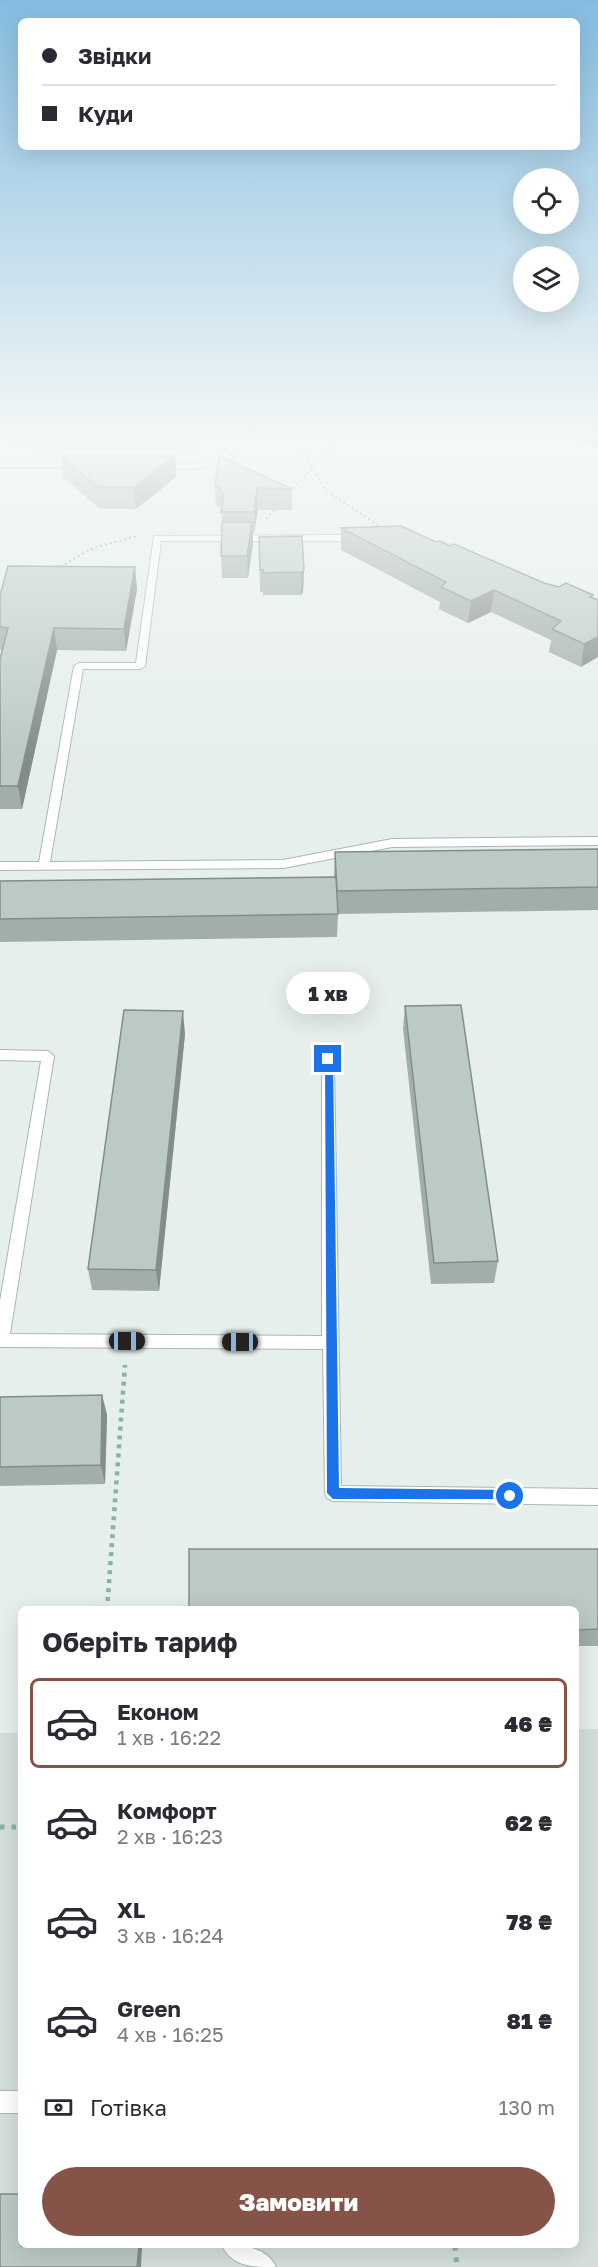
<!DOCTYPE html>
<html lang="uk">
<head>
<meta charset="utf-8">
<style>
	body { margin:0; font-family:"Golos Text",sans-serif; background:#f2f2f3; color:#2b2b33; height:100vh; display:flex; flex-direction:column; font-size:22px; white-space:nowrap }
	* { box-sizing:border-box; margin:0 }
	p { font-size:20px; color:#7c7c81 }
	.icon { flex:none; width:33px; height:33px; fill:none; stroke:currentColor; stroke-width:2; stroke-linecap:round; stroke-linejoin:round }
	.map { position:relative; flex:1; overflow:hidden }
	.details { position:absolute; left:18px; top:1606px; width:561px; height:642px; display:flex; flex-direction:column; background:#fff; border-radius:9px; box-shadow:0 6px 24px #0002 }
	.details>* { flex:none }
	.hud { position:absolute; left:18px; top:18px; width:562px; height:132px; border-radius:9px; box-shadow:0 6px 24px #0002; display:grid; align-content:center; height:132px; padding:0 24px; background:#fff }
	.fabs { position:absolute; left:513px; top:168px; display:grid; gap:12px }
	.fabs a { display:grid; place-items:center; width:66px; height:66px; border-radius:50%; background:#fff; box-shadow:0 6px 24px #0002; font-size:30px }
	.end { position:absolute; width:27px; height:27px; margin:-14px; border:8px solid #1a73e8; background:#fff; box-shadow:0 0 0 3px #fff }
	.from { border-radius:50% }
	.bubble { position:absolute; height:42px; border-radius:21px; background:#fff; box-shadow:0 6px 24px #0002; font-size:20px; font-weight:800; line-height:42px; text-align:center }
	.car { position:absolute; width:18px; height:36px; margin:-18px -9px; border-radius:8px; box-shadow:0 0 4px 2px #0007; background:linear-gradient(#222 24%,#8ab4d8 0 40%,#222 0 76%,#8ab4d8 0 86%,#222 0) }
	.hud b { display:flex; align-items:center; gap:21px; height:57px; font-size:22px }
	.hud b+b { border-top:2px solid #e1e1e2 }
	.hud i { width:15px; height:15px; background:#2b2b33 }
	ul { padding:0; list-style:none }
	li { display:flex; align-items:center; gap:18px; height:90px; margin:0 12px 9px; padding:0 12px; border:3px solid transparent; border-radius:9px }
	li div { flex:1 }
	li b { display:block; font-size:22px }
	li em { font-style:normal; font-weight:800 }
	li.on { border-color:#855347 }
	li>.icon { width:54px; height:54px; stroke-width:1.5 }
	h2 { padding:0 24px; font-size:27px; line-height:72px }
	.pay { display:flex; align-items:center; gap:15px; height:66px; padding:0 24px; font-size:22px }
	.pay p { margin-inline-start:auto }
	.action { display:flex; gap:12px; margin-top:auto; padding:12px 24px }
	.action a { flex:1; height:69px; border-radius:36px; background:#855347; color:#fff; font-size:24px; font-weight:800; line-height:69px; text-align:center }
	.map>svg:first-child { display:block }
	.built { fill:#d4dfda }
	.green { fill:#bfe0c8 }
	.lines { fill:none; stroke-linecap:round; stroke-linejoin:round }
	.service-casing { stroke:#a8b8b2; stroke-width:2 }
	.trunk-casing { stroke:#c2cac8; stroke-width:3 }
	.path-far2 { stroke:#86b3a5; stroke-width:2; stroke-dasharray:2 3; stroke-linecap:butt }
	.path-far1 { stroke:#86b3a5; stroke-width:4.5; stroke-dasharray:4 5; stroke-linecap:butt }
	.path { stroke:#86b3a5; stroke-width:5; stroke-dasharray:4.5 7; stroke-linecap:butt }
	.service { fill:#fff; fill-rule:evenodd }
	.trunk { fill:#4c8a7c; fill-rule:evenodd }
	.wall { fill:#a1aea9 }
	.shaded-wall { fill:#838d89 }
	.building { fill:#bbcac4; stroke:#838d89; stroke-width:1.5 }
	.route { fill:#1a73e8 }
</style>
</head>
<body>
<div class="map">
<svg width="598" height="2267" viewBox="0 0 598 2267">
	<rect width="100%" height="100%" fill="#e6efeb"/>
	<!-- built -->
	<polygon class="built" points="576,1729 598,1729 598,2267 0,2267 0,1733 21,1733 21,2246 576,2246"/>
	<!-- green -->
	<polygon class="green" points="0,438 209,438 193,450 46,451 0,444"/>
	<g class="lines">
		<defs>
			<g id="service">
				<path d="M 237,438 L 245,438 C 225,464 210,469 178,469 C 170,469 160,470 154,466 L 158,464 C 195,464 212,469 237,438 Z"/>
				<polygon points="0,463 79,463 83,465 79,467 0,467"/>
				<polygon points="154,536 360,535 364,538 360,541 161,541 145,666 140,669 83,669 50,862 283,860 392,839 598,837 598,845 392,847 283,868 0,870 0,862 39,862 74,666 79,663 136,663"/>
				<polygon points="0,1050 48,1051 54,1056 10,1334 322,1336 322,1059 328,1054 334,1059 341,1486 598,1489 598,1505 333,1501 327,1498 325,1493 323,1349 0,1347 0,1301 41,1061 0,1060"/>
				<rect x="0" y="2091" width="21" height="22"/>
				<path d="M 222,2246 C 240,2244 268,2247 276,2267 C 252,2267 233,2267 222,2246 Z"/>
			</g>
			<polygon id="trunk" points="578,438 598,440 598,447 579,440"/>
		</defs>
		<!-- service casing -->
		<use href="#service" class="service-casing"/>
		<!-- trunk casing -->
		<use href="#trunk" class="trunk-casing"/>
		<!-- path-far2 -->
		<g class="path-far2">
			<polyline points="299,438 310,466 327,491 385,530"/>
			<polyline points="290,492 340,438"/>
			<polyline points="266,519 277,507"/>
			<polyline points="56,569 93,548 137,536"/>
		</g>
		<!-- path-far1 -->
		<polyline class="path-far1" points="107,1610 125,1365"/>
		<!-- path -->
		<g class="path">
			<polyline points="0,1827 21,1827"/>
			<polyline points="455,2246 457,2267"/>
		</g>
		<!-- service -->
		<use href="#service" class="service"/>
		<!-- trunk -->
		<use href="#trunk" class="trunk"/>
	</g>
	<!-- wall -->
	<g class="wall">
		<polygon points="61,456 175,456 176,477 136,509 100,509 63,477"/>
		<polygon points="215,486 292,489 292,510 258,510 254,533 253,533 253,543 248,578 222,578 221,556 222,514 220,514 220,507 216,507"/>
		<polygon points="341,528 436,542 450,546 544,583 593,595 581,667 549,652 551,640 491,612 468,623 439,609 440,602 341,550"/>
		<polygon points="259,537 304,570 303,592 301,595 263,595 263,592 260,592"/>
		<polygon points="137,589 126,651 57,650 22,809 0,809 0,659 2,650 0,650 0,595"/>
		<polygon points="598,849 598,910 338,914 337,937 0,942 0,881 334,877 335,852"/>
		<polygon points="405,1006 498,1261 494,1283 431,1284 403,1029"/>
		<polygon points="185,1034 159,1291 92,1290 88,1269"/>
		<polygon points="102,1395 107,1415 105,1484 0,1486 0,1397"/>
		<polygon points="598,1549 598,1646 576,1646 576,1610"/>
	</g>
	<!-- shaded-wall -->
	<g class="shaded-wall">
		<polygon points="175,456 176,477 136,509 134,487"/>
		<polygon points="257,488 258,510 254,533 254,512"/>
		<polygon points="252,522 253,543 248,578 247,556"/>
		<polygon points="135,567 137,589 126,651 124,629"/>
		<polygon points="304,570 303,592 301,595 301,572"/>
		<polygon points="494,590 491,612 468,623 471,601"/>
		<polygon points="54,628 57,650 22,809 18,786"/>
		<polygon points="598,637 598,657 581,667 584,644"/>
		<polygon points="183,1011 185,1034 159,1291 156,1270"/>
		<polygon points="102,1395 107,1415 105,1484 101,1465"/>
		<polygon points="139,2246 142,2246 141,2267 137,2267"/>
	</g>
	<!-- building -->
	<g class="building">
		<polygon points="219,455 292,489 257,488 254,512 222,512 223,493 220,493 220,486 215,486"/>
		<polygon points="61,456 175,456 134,487 98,487"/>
		<polygon points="222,522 252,522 247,556 221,556"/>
		<polygon points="401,526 436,542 440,541 450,546 454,544 544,583 559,587 566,583 593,595 590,597 598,600 598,637 584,644 552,629 561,621 494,590 471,601 441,587 446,582 341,528"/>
		<polygon points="302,536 304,570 301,572 263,573 263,570 260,570 259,537"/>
		<polygon points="8,566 135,567 124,629 54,628 18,786 0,786 0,659 8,628 0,627 0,595"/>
		<polygon points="598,849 598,887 337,891 335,852"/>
		<polygon points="336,877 338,914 0,919 0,881"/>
		<polygon points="461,1005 498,1261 434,1263 405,1006"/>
		<polygon points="124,1010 183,1011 156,1270 88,1269"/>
		<polygon points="102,1395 101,1465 0,1467 0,1397"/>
		<polygon points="189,1549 598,1549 598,1629 576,1630 576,1610 189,1610"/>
		<polygon points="0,2194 21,2194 21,2246 139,2246 137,2267 0,2267"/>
	</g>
	<!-- sky -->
	<linearGradient id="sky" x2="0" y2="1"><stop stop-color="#84bce0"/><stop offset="0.58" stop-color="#f4f8f6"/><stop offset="1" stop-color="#f4f8f6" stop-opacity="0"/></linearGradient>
	<rect width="598" height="755" fill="url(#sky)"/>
	<!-- route -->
	<polygon class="route" points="325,1056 333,1059 339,1488 510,1490 514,1492 514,1499 333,1499 327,1493"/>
</svg>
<div class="fabs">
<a><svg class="icon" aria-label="locate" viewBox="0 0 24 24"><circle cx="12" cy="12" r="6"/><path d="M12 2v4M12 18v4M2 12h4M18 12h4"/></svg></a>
<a><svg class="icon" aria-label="layers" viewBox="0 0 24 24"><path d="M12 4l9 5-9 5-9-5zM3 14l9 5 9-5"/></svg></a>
</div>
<i class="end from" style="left:510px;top:1496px"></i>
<i class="end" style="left:328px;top:1059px"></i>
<div class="bubble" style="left:286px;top:972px;width:84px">1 хв</div>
<i class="car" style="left:127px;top:1341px;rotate:90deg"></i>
<i class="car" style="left:240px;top:1342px;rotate:270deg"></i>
<div class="hud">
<b><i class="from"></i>Звідки</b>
<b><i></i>Куди</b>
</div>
<section class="details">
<h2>Оберіть тариф</h2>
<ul>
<li class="on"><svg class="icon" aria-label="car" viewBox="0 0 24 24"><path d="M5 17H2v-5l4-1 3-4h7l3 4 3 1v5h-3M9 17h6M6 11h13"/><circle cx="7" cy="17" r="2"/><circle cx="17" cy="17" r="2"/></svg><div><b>Економ</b><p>1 хв · 16:22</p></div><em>46 ₴</em></li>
<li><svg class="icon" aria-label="car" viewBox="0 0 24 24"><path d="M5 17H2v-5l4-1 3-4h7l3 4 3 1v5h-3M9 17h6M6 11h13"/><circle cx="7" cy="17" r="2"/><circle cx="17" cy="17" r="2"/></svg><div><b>Комфорт</b><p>2 хв · 16:23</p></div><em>62 ₴</em></li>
<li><svg class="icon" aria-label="car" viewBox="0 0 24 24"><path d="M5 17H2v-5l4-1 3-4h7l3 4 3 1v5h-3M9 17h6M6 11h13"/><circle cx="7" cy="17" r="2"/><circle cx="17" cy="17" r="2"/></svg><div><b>XL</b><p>3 хв · 16:24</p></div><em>78 ₴</em></li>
<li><svg class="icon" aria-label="car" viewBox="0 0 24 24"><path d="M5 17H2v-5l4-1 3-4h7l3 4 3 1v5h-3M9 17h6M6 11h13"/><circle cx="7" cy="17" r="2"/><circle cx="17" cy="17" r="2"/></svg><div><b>Green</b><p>4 хв · 16:25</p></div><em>81 ₴</em></li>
</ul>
<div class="pay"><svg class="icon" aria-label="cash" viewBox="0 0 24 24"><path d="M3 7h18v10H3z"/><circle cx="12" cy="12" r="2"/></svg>Готівка<p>130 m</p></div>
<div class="action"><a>Замовити</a></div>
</section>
</div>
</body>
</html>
